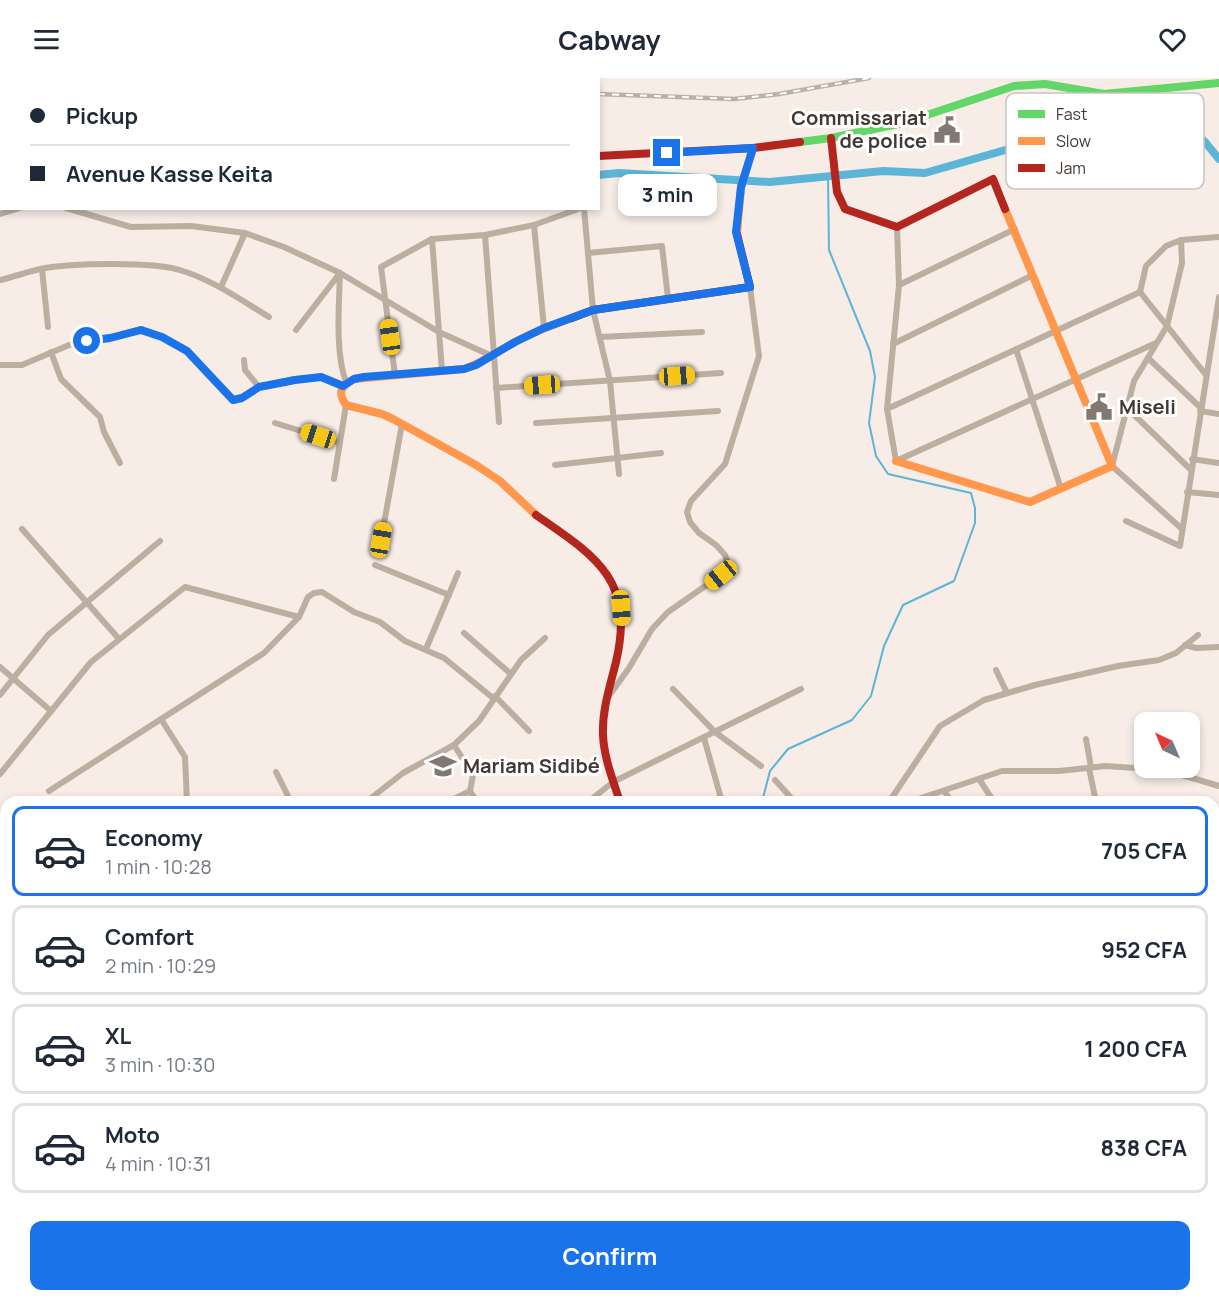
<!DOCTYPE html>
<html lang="en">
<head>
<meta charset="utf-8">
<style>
	body { margin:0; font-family:Manrope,sans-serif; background:#f6f6f7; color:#1f2937; height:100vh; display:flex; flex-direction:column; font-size:22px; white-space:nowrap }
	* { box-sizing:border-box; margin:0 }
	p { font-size:20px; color:#747a83 }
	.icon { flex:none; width:33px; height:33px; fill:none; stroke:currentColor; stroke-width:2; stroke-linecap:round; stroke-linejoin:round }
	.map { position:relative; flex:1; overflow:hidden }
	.sheet { position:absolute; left:0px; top:718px; width:1220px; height:506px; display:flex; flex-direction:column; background:#fff; border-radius:18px 18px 0 0; box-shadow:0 3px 9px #0003 }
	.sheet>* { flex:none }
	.banner { position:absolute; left:0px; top:0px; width:600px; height:132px; box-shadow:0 3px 9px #0003; display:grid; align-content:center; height:132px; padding:0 30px; background:#fff }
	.needle { width:39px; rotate:316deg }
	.fabs { position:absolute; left:1134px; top:634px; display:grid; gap:12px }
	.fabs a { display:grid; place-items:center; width:66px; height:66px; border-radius:12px; background:#fff; box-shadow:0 3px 9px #0003; font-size:30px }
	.end { position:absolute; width:27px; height:27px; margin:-14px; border:8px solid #1a73e8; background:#fff; box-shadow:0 0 0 3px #fff }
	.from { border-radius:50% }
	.bubble { position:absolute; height:42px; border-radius:12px; background:#fff; box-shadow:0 3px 9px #0003; font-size:20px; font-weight:700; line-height:42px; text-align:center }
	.car { position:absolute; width:18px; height:36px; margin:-18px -9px; border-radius:8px; box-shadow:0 0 4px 2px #0007; background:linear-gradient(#f5c518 24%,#345 0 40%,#f5c518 0 76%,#345 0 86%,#f5c518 0) }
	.banner b { display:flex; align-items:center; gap:21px; height:57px; font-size:22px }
	.banner b+b { border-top:2px solid #e0e1e3 }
	.banner i { width:15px; height:15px; background:#1f2937 }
	ul { padding:10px 0 0; list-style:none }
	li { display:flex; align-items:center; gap:18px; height:90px; margin:0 12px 9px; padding:0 18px; border:3px solid #e0e1e3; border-radius:12px }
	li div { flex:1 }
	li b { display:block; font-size:22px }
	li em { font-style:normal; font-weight:700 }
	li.selected { border-color:#1a73e8 }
	li>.icon { width:54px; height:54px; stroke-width:1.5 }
	.primary-button { display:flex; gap:12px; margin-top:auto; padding:12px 30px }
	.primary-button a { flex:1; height:69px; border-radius:12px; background:#1a73e8; color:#fff; font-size:24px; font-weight:700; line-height:69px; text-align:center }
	header { display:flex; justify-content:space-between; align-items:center; height:78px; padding:0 30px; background:#fff; font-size:27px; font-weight:700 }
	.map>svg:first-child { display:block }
	.forest { fill:#c7d7a1 }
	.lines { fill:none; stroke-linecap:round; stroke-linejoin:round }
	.stream { stroke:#5cb5d6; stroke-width:2 }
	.canal { stroke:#5cb5d6; stroke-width:8 }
	.street { stroke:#bcafa2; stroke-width:6 }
	.fast { stroke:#63d668; stroke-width:8 }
	.slow { stroke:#ff974d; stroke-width:8 }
	.jam { stroke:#b3261e; stroke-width:8 }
	.rail-casing { stroke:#bbb0a7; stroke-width:4.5 }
	.rail { stroke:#fff; stroke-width:2; stroke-dasharray:7; stroke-linecap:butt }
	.route { stroke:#1a73e8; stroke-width:8 }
	.labels { text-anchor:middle; stroke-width:6; stroke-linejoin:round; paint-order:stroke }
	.poi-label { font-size:20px; font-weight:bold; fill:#433934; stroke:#fff; text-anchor:start }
	.key { fill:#fff; stroke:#c7c4c2; stroke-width:1.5 }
	.key-label { font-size:16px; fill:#433934 }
</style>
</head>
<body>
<header><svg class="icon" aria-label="menu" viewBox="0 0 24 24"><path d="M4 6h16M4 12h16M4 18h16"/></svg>Cabway<svg class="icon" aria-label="heart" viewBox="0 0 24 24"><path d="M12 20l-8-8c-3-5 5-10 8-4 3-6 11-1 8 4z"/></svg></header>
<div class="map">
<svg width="1219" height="1223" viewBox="0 0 1219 1223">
	<rect width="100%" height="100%" fill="#f7ece6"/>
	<!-- forest -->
	<polygon class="forest" points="6,1114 6,1194 0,1196 0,1121"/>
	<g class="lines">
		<!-- stream -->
		<polyline class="stream" points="763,720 770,693 788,671 852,642 871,618 884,568 903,527 954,503 975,445 975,430 971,415 888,396 876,378 869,345 875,299 870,273 829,172 828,99"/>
		<!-- canal -->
		<g class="canal">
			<polyline points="0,64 2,65"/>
			<polyline points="598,97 619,95 770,104 883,93 925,95 1082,50 1143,40 1178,40 1205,64 1219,81"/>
		</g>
		<!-- street -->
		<g class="street">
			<polyline points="133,0 136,2"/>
			<polyline points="58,2 59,0"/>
			<polyline points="154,2 154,0"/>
			<polyline points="205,2 206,0"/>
			<polyline points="247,2 248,0"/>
			<polyline points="0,59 2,59"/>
			<polyline points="0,73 2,74"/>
			<polyline points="66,130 131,149 191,148 245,155 284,169 340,195 439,254 492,278"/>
			<polyline points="584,130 593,232 610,303 619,396"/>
			<polyline points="0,136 20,130"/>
			<polyline points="534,147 544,250"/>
			<polyline points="897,149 899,207 887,331 896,383 1156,265"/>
			<polyline points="485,157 499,344"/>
			<polyline points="432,161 442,293"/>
			<polyline points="1181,162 1182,185 1167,248 1134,303 1112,388 1182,451"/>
			<polyline points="588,175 662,168 668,220"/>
			<polyline points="42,191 48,249"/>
			<path d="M 0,202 C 13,199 27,194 40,191 C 70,185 155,183 183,193 C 214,203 241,222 269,239"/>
			<polyline points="899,207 1015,151"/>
			<polyline points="221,209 245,155"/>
			<polyline points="1140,214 1146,188 1166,168 1181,162 1219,159"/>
			<polyline points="1140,214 1206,297"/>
			<path d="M 296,252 L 340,195 C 339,227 335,275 346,304"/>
			<polyline points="600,259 702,254"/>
			<polyline points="893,266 1033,197"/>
			<polyline points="1016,271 1061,411"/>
			<polyline points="51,274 61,301 100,339 104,354 120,385"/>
			<polyline points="1148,280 1201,330"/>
			<polyline points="244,282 245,292 259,309 295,301 321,299 343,307"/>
			<polyline points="0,287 22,287 69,267 110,260 141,251 162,259 187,273 233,322 242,320 259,309"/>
			<polyline points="395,297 381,189 432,161 485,157 534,147 581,130"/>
			<polyline points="496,310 721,295"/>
			<polyline points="1127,330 1190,391"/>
			<polyline points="887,331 1140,214"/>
			<polyline points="1200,333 1219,336"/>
			<polyline points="275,345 340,365"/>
			<polyline points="536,345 718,333"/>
			<polyline points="1192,381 1219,385"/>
			<polyline points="555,387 661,375"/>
			<polyline points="334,401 346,327"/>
			<polyline points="1187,414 1219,417"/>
			<polyline points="1126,443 1180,468 1219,219"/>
			<polyline points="22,451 119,561"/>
			<polyline points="381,462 402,346"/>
			<polyline points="375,487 449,517"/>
			<polyline points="464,555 511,596"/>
			<polyline points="1185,567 1196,570 1219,569"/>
			<polyline points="426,571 458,495"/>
			<polyline points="0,589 51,633"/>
			<polyline points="996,592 1007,615"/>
			<polyline points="673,611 715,654 761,688"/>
			<polyline points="0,617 48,557 160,463"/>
			<polyline points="495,618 529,653"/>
			<polyline points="609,618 629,590 652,551 668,534 721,497 728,486 725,477 716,467 699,455 690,444 687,434 691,423 725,386 759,278 750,209"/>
			<polyline points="161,641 185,679 187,724"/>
			<polyline points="704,660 722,724"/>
			<polyline points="1086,661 1091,689"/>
			<polyline points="454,667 473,697 470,713 477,724"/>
			<polyline points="1089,690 1096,724"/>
			<polyline points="276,694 291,724"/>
			<polyline points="0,696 91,584 185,509 299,539"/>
			<polyline points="979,701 994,724"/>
			<polyline points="775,702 795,724"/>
			<polyline points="49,713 264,575 299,539 308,519 314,515 322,514 354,534 380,544 405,563 444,580 493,620"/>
			<polyline points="944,713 952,724"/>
			<polyline points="366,724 403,695 454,667 479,643 521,582 545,560"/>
			<polyline points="448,724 470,713"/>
			<polyline points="588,724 613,704 801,611"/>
			<polyline points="735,724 762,722 794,723"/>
			<polyline points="889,724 940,648 984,622 1035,607 1118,588 1159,582 1176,575 1198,557"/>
			<polyline points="909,724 1002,693 1059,693 1106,688 1165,692 1219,708"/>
			<polyline points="1214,749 1219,733"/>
			<polyline points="1214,759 1219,764"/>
			<polyline points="0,818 6,829"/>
			<polyline points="1214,913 1219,915"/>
			<polyline points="1214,968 1219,963"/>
			<polyline points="364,1218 368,1223"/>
			<polyline points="712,1218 721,1223"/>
			<polyline points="788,1218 795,1223"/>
			<polyline points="168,1223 169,1218"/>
			<polyline points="277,1223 281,1218"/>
			<polyline points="343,1223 345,1218"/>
			<polyline points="497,1223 501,1218"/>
			<polyline points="572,1223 576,1218"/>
			<polyline points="640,1223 644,1218"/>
			<polyline points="761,1223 764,1218"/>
		</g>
		<!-- fast -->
		<g class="fast">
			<polyline points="800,64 831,60 903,45 1014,8 1045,6 1104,16 1219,5"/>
			<polyline points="618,1223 619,1218"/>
		</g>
		<!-- slow -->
		<g class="slow">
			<polyline points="737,156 741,109 753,70"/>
			<polyline points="896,383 1030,424 1112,388 1005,131"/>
			<path d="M 536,437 L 500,403 L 476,387 L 393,341 L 382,336 L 346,327 C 337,314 341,308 354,301 L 464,291 C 482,285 498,273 515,264 C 533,254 552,247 572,240"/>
		</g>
		<!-- jam -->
		<g class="jam">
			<polyline points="318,0 321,2"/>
			<polyline points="831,60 837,114 845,131 897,149 993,101 1005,131"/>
			<polyline points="598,78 753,70 800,64"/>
			<polyline points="572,240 593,232 750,209 737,156"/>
			<path d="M 536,437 C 597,479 635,502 616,584 C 610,608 602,632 603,657 C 604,680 613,702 620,724"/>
		</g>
		<defs>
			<g id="rail">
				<polyline points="441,0 449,2"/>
				<polyline points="598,16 734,21 779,16 869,0"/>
			</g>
		</defs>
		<!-- rail casing -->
		<use href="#rail" class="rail-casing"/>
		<!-- rail -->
		<use href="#rail" class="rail"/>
	</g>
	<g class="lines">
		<!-- route -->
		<polyline class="route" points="87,263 110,260 141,252 162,259 187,273 233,322 242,320 259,309 295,302 321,299 343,308 354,301 364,299 464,291 476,287 515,264 544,250 593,232 750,209 736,154 741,109 753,70 667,75"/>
	</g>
	<!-- icons -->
	<defs>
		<symbol id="civic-bare" viewBox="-9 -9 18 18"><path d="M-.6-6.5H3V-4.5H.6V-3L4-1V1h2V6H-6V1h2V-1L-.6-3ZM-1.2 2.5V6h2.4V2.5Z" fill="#827872" stroke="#fff" stroke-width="2.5" paint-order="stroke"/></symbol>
		<symbol id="school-bare" viewBox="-9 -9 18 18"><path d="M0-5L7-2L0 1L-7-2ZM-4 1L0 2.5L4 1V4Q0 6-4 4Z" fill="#827872" stroke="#fff" stroke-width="2.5" paint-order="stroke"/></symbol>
	</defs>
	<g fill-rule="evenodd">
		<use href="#civic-bare" x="928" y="33" width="38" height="38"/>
		<use href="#civic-bare" x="1080" y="310" width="38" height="38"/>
		<use href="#school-bare" x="424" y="669" width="38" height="38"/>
	</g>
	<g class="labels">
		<!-- poi labels -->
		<g class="poi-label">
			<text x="927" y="47" text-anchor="end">Commissariat<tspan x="927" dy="23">de police</tspan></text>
			<text x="1119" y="336">Miseli</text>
			<text x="463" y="695">Mariam Sidibé</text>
		</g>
	</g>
	<!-- legend -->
	<rect x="1006" y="15" width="198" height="96" rx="9" class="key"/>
	<rect x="1018" y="32" width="27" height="8" fill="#63d668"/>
	<rect x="1018" y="59" width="27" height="8" fill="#ff974d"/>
	<rect x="1018" y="86" width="27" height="8" fill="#b3261e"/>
	<g class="key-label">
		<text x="1056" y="42">Fast</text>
		<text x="1056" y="69">Slow</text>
		<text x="1056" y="96">Jam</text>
	</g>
</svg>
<div class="fabs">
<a><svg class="needle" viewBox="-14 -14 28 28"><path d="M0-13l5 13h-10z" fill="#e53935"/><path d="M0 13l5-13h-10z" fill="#747a83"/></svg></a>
</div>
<i class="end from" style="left:87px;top:263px"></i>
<i class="end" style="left:667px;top:75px"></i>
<div class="bubble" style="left:618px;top:96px;width:99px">3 min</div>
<i class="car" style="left:390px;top:259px;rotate:352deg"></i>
<i class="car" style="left:677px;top:298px;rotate:86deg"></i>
<i class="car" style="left:542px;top:307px;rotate:266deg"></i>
<i class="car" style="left:318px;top:358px;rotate:288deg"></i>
<i class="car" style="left:381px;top:462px;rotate:10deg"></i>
<i class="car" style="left:721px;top:497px;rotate:231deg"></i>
<i class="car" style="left:621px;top:530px;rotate:176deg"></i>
<div class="banner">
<b><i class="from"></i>Pickup</b>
<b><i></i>Avenue Kasse Keita</b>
</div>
<section class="sheet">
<ul>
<li class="selected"><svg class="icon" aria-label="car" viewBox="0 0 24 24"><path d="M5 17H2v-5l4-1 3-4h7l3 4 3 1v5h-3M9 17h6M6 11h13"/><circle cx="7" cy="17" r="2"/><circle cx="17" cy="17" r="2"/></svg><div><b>Economy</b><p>1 min · 10:28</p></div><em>705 CFA</em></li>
<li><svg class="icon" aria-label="car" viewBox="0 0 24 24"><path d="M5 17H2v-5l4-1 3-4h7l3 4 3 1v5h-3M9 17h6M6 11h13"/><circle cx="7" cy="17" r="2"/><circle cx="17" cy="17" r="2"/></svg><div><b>Comfort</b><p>2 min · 10:29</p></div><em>952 CFA</em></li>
<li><svg class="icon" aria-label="car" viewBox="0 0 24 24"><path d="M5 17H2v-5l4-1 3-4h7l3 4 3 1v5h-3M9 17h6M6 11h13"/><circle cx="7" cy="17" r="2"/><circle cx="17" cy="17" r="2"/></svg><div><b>XL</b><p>3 min · 10:30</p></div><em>1 200 CFA</em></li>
<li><svg class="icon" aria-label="car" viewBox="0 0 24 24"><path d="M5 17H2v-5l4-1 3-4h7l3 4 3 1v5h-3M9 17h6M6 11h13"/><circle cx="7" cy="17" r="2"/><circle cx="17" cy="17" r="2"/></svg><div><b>Moto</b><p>4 min · 10:31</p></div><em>838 CFA</em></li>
</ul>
<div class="primary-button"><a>Confirm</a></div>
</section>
</div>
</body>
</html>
